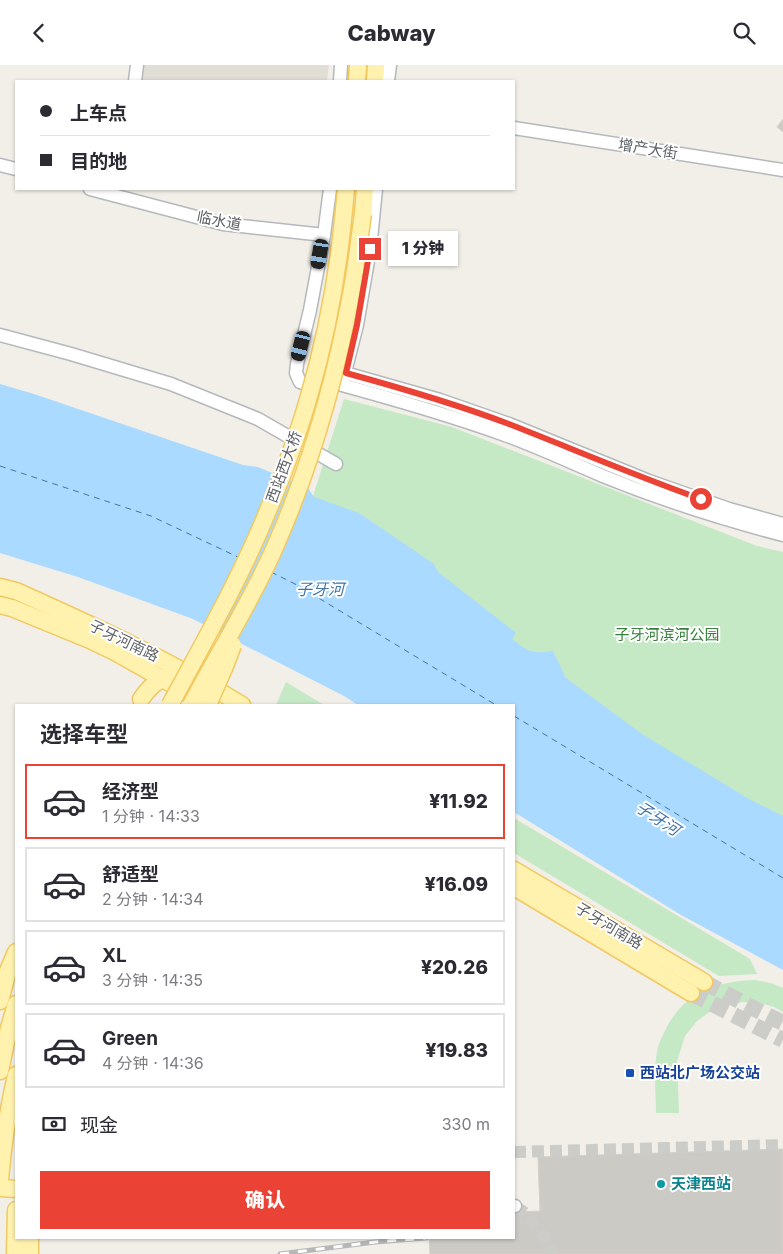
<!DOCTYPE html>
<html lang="zh">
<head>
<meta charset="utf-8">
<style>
	body { margin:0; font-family:Inter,"Noto Sans SC",sans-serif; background:#f2f2f3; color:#2b2b33; height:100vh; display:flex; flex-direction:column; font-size:19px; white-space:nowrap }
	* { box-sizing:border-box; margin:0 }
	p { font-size:16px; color:#7c7c81 }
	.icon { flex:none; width:28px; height:28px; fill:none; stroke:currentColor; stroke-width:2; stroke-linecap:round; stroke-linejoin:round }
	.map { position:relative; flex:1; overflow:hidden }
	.side { position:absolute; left:15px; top:639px; width:500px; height:535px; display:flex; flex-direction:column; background:#fff; border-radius:0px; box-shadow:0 1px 4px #0004 }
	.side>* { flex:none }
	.guide { position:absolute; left:15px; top:15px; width:500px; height:110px; border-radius:0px; box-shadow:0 1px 4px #0004; display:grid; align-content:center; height:110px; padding:0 25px; background:#fff }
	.end { position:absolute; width:22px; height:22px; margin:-11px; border:6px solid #ea4335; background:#fff; box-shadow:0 0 0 2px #fff }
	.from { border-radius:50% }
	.bubble { position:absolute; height:35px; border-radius:0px; background:#fff; box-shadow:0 1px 4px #0004; font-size:16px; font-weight:800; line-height:35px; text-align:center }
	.car { position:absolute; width:15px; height:30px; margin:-15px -8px; border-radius:6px; box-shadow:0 0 4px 1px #0007; background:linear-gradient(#222 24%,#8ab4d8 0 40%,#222 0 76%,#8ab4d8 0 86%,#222 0) }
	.guide b { display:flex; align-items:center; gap:18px; height:48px; font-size:19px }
	.guide b+b { border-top:1px solid #e1e1e2 }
	.guide i { width:12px; height:12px; background:#2b2b33 }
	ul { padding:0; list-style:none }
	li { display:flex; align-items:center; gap:15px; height:75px; margin:0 10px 8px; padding:0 15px; border:2px solid #e1e1e2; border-radius:0px }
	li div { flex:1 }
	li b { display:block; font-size:19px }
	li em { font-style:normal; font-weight:800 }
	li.current { border-color:#ea4335 }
	li>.icon { width:45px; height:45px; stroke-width:1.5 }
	h2 { padding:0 25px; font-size:22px; line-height:60px }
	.pay { display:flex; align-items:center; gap:12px; height:55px; padding:0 25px; font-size:19px }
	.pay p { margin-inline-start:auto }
	.primary-button { display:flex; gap:10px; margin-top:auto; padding:10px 25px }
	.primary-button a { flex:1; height:58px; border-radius:0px; background:#ea4335; color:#fff; font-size:20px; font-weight:800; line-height:58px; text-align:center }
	header { display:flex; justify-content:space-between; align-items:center; height:65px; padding:0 25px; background:#fff; font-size:22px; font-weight:800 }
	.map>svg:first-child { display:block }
	.education { fill:#e1ded6 }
	.green { fill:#c5e8c5 }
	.water { fill:#aadaff }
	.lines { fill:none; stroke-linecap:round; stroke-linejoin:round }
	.ferry { stroke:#4174aa; stroke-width:1; stroke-dasharray:6 5; stroke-linecap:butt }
	.building { fill:#cccac5; stroke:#d6d1c6 }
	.minor-tunnel { stroke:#ccccc8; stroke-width:12; stroke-dasharray:12 6; stroke-linecap:butt }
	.major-tunnel { stroke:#ccccc8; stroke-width:16; stroke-dasharray:16 8; stroke-linecap:butt }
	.minor-casing { stroke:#b5b8bc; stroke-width:15 }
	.major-casing { stroke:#f2c960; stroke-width:19 }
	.minor { stroke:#fff; stroke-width:12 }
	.major { stroke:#fff2af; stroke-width:16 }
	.rail-casing { stroke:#b6b7b8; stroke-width:5 }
	.rail { stroke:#fff; stroke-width:3; stroke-dasharray:9; stroke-linecap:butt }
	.major-bridge-casing { stroke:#f2c960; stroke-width:19; stroke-linecap:butt }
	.major-bridge { stroke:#fff2af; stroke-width:16 }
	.route { stroke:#ea4335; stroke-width:6 }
	.transit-dot { fill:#1a4fb4; stroke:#fff; stroke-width:2 }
	.culture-dot { fill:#0f9aa8; stroke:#fff; stroke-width:2 }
	.labels { text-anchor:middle; stroke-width:4; stroke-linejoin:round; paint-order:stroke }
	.street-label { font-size:15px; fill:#5f6368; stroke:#fff }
	.park-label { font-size:15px; fill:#348238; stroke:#fff }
	.transit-label { font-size:15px; font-weight:bold; fill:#164399; stroke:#fff; text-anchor:start }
	.culture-label { font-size:15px; font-weight:bold; fill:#0d838f; stroke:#fff; text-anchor:start }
	.water-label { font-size:16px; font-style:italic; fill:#4174aa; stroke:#fff }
</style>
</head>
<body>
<header><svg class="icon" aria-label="back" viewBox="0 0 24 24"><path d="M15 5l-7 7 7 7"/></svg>Cabway<svg class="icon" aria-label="search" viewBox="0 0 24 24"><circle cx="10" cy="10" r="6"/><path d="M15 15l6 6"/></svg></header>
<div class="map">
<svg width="783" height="1189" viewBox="0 0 783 1189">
	<rect width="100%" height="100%" fill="#f1efe8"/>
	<!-- education -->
	<polygon class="education" points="143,0 329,0 327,16 141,16"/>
	<!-- green -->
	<g class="green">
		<polygon points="344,334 452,362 757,481 783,487 783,783 305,456"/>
		<polygon points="286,617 324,640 276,640"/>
		<polygon points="514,753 750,894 757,909 719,911 514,788"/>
		<path d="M 755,915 L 771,918 L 783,923 L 783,947 L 774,942 L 760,938 L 744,937 L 730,939 L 712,945 L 697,956 L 685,971 L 677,996 L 679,1048 L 656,1048 C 656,1026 653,1004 658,982 C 659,977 662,973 664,968 C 680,930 716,916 755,915 Z"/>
	</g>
	<!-- water -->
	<path class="water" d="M 0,319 L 34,329 L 243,400 L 258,402 L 308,423 L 314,432 L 359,448 L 434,499 L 438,507 L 516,568 L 512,574 C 529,587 531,589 553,586 L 566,613 L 642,669 L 749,734 L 783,751 L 783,905 L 681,850 L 514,747 L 514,640 L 358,640 L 344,631 L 193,554 L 78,512 L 0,488 Z"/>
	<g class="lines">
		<!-- ferry -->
		<g class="ferry">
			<polyline points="0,401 151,451 240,493"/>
			<polyline points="271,507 297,520 496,640"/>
			<polyline points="514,651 783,813"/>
		</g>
	</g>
	<!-- building -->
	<g class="building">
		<polygon points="783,54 783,67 777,62"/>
		<polygon points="783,1084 783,1189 430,1189 429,1172 514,1172 514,1147 540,1146 538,1092"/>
	</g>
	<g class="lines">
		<!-- minor-tunnel -->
		<g class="minor-tunnel">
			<polyline points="514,1087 783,1080"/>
			<polyline points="515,1141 525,1148 550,1181 552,1189"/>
		</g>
		<!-- major-tunnel -->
		<g class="major-tunnel">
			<polyline points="704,917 747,940 783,958"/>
			<polyline points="691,928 783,975"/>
		</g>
		<defs>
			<g id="minor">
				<polyline points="135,16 137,0"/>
				<polyline points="340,16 341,0"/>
				<polyline points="388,16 390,0"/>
				<polyline points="514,63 783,105"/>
				<polyline points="0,100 16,104"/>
				<polyline points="90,124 223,159 324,170"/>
				<polyline points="0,270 71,289 171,319 258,354 336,399"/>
				<polyline points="345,308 440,335 509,359 649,416 729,444 783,459"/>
				<polyline points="343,315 357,260 370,184 376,124"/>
				<path d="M 342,320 C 397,335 452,351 505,370 C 538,382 570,397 603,411 C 662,435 722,454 783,470"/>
				<polyline points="319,323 300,317 296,308 297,299 310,245 324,170 330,124"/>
				<polyline points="514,1141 515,1141"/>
			</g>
			<g id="major">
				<polyline points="357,16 358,0"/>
				<polyline points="375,16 376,0"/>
				<polyline points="344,145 346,124"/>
				<polyline points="363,149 365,124"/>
				<path d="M 0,522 L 16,526 C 94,561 169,595 242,640"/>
				<polyline points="0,540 12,543 90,575 115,587 207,639"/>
				<path d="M 141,634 C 149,623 156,615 169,612"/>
				<polyline points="514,805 704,917"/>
				<polyline points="514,822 691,928"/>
				<polyline points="0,936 8,906 16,887"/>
				<polyline points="0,1006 9,963 16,939"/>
				<path d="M 0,1115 C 3,1079 8,1045 16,1010"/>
				<polyline points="0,1123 16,1124"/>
				<polyline points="15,1189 16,1145"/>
				<polyline points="30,1189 30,1172"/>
			</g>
		</defs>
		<!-- minor casing -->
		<use href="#minor" class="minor-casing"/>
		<!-- major casing -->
		<use href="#major" class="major-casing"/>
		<!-- minor -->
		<use href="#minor" class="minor"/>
		<!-- major -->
		<use href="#major" class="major"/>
		<defs>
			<polyline id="rail" points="280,1189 375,1177 426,1173"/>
		</defs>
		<!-- rail casing -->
		<use href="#rail" class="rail-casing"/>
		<!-- rail -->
		<use href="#rail" class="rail"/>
		<defs>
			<g id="major-bridge">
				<path d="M 170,640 C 204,577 240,514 267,448 C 283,410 298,370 309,331 C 327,270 338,208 344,145"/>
				<path d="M 191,640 C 219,587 251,537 275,482 C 311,400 336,313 352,224 C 357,199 359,174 363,149"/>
				<polyline points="208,640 225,601 233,580"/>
			</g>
		</defs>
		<!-- major-bridge casing -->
		<use href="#major-bridge" class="major-bridge-casing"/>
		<!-- major-bridge -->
		<use href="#major-bridge" class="major-bridge"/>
	</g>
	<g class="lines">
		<!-- route -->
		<path class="route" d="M 370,184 L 357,260 L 346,308 C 401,323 456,339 509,359 C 573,384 636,411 701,434"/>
	</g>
	<!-- markers -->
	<rect class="transit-dot" x="625" y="1003" width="10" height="10" rx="2.5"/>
	<circle class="culture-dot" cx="661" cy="1119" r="5"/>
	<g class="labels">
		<!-- street labels -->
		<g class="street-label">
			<text transform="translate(648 84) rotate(9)" y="5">增产大街</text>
			<text transform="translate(219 156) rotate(11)" y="5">临水道</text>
			<text transform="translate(284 402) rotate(-70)" y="5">西站西大桥</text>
			<text transform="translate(124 576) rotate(26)" y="5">子牙河南路</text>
			<text transform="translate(609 861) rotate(31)" y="5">子牙河南路</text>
		</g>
		<!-- park labels -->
		<g class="park-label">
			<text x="667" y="575">子牙河滨河公园</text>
		</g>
		<!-- transit labels -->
		<g class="transit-label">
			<text x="640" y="1013">西站北广场公交站</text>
		</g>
		<!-- culture labels -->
		<g class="culture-label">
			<text x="671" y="1124">天津西站</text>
		</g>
		<!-- water labels -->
		<g class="water-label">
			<text x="320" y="530">子牙河</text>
			<text transform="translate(658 753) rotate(33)" y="6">子牙河</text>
		</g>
	</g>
</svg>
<i class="end from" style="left:701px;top:434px"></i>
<i class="end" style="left:370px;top:184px"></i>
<div class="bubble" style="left:388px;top:166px;width:70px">1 分钟</div>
<i class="car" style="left:320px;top:189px;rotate:190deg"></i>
<i class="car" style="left:301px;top:281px;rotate:194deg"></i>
<div class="guide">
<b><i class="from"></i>上车点</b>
<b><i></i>目的地</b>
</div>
<section class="side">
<h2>选择车型</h2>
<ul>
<li class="current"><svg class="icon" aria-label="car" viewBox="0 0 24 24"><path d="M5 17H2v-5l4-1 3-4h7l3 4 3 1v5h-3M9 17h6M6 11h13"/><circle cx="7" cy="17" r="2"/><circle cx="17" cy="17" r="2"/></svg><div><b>经济型</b><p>1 分钟 · 14:33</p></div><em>¥11.92</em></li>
<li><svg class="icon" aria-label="car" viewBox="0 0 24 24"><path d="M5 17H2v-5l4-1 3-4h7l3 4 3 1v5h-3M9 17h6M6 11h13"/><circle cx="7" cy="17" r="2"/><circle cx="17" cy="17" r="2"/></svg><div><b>舒适型</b><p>2 分钟 · 14:34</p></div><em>¥16.09</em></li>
<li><svg class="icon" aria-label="car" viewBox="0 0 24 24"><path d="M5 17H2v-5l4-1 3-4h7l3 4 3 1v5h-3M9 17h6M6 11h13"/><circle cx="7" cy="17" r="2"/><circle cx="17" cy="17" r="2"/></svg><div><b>XL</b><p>3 分钟 · 14:35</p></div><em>¥20.26</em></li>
<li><svg class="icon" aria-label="car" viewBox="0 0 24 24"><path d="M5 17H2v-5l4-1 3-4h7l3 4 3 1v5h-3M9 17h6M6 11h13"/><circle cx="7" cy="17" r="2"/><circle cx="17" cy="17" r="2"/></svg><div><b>Green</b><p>4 分钟 · 14:36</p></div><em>¥19.83</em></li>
</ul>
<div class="pay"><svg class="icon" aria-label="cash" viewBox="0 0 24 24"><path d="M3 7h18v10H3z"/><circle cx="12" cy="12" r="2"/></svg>现金<p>330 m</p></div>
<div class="primary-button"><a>确认</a></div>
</section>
</div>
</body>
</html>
